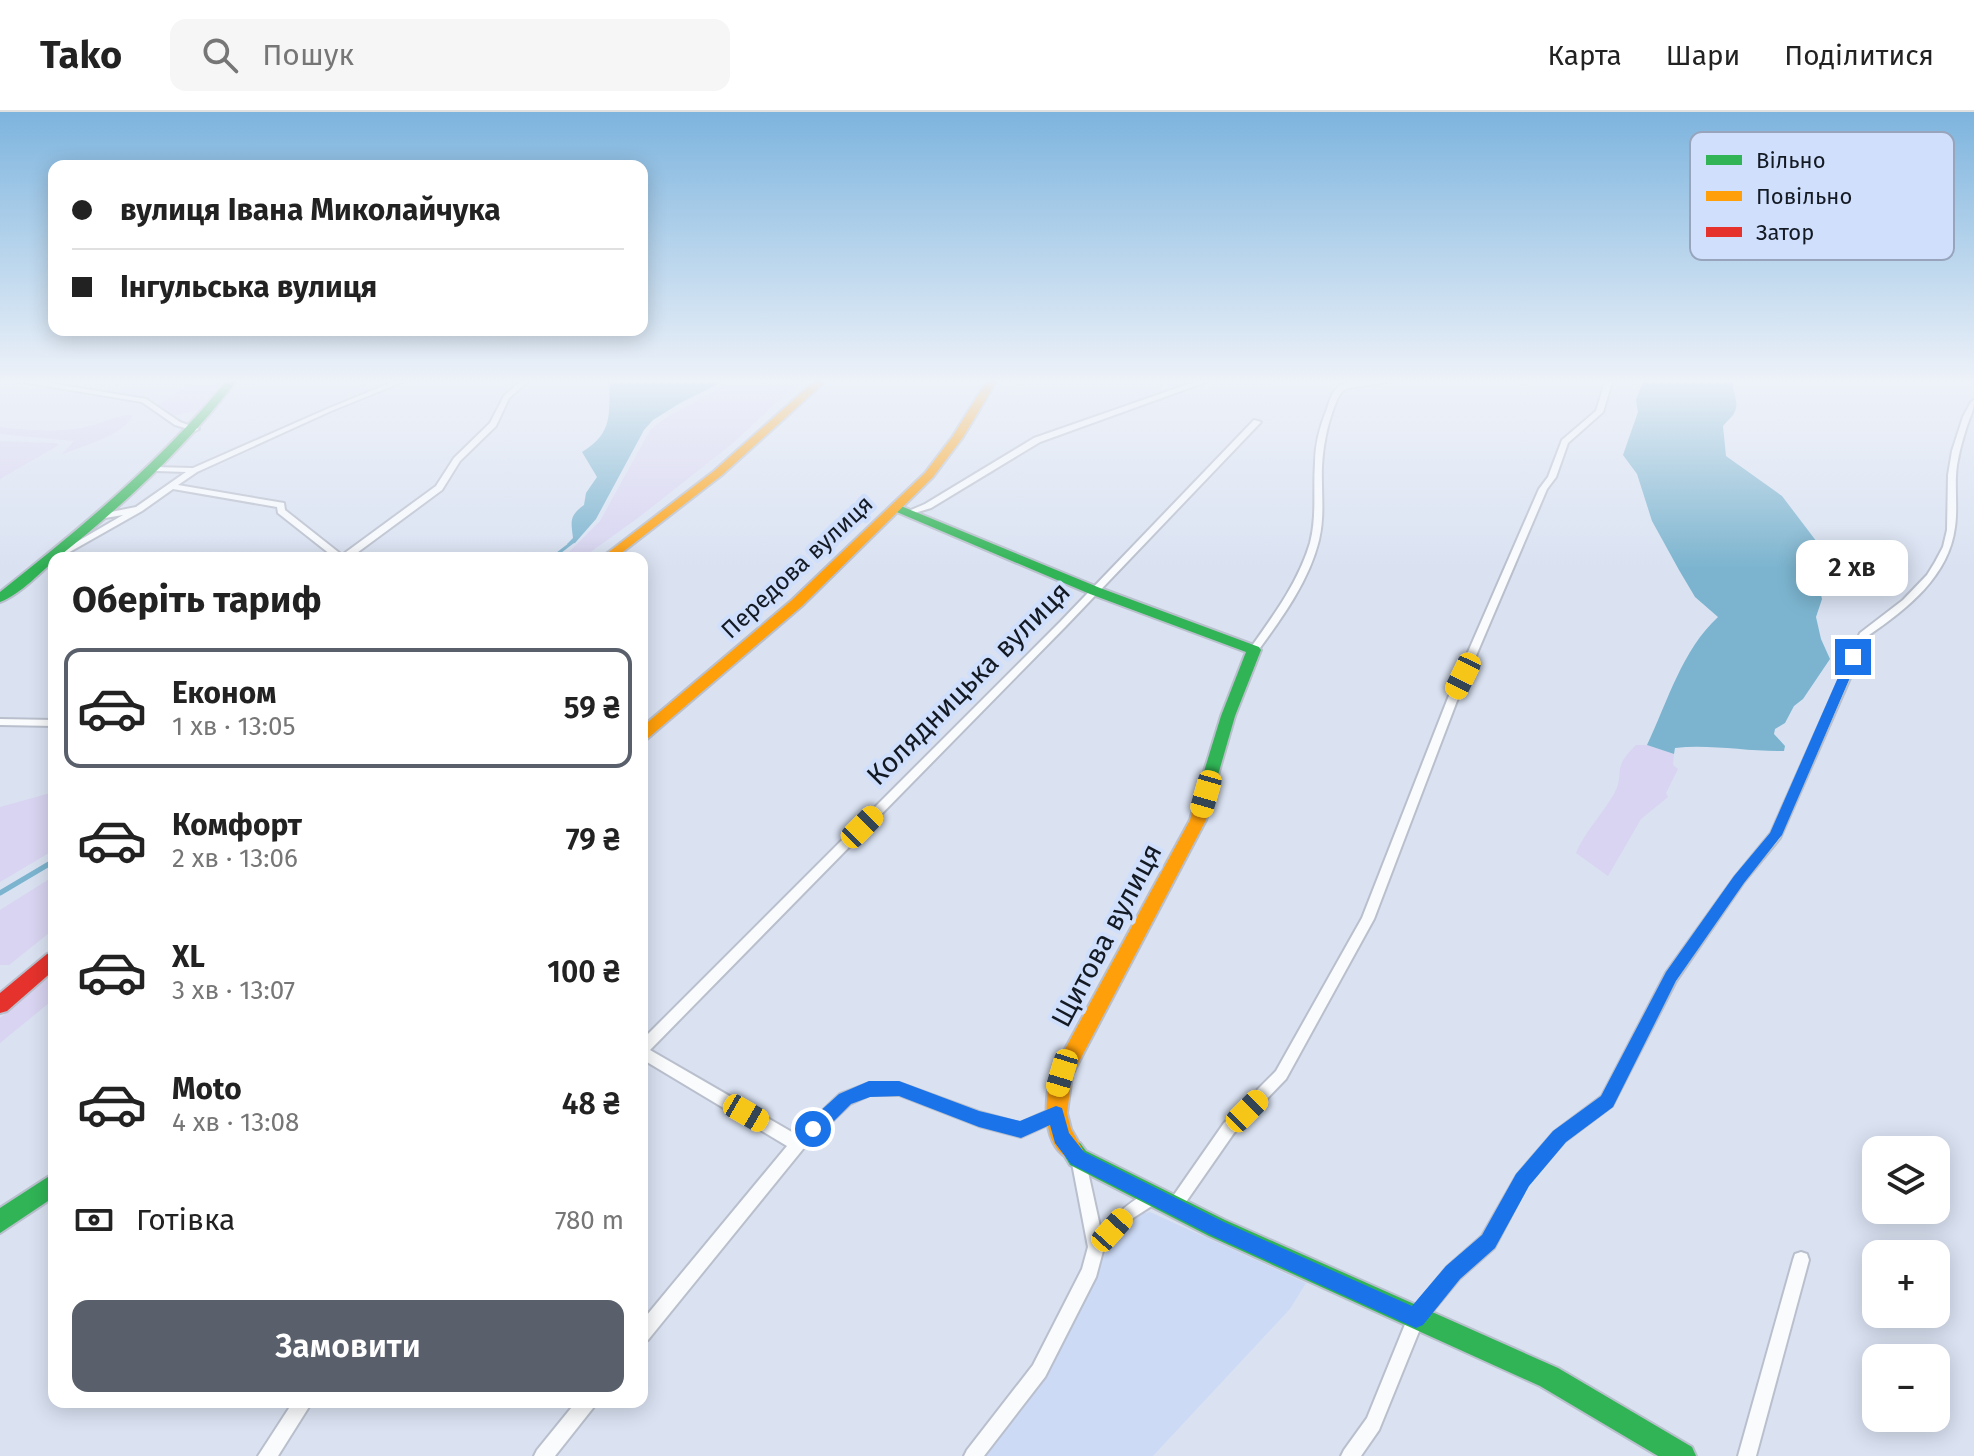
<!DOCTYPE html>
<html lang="uk">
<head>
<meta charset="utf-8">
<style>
	body { margin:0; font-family:"Fira Sans",sans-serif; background:#f6f6f6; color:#222; height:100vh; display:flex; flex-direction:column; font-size:30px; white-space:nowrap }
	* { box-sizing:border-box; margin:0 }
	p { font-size:26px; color:#767676 }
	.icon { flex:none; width:44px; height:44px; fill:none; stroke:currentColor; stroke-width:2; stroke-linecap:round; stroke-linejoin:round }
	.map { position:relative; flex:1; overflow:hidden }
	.details { position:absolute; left:48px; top:440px; width:600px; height:856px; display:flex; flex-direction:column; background:#fff; border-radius:16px; box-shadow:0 4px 20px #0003 }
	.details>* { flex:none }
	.guide { position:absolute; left:48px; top:48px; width:600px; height:176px; border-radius:16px; box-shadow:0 4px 20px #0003; display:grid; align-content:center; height:176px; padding:0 24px; background:#fff }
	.buttons { position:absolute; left:1862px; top:1024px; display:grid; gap:16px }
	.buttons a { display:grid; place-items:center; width:88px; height:88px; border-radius:16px; background:#fff; box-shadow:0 4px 20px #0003; font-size:40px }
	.end { position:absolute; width:36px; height:36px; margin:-18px; border:10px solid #1a73e8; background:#fff; box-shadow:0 0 0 4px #fff }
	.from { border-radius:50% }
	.bubble { position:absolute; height:56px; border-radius:16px; background:#fff; box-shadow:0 4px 20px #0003; font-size:26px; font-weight:600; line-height:56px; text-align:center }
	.car { position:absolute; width:24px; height:48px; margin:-24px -12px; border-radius:10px; box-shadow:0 0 6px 2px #0007; background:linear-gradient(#f5c518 24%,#345 0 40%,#f5c518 0 76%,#345 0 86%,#f5c518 0) }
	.guide b { display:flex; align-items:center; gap:28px; height:76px; font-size:30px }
	.guide b+b { border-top:2px solid #e0e0e0 }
	.guide i { width:20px; height:20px; background:#222 }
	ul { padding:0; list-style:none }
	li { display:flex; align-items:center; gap:24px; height:120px; margin:0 16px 12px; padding:0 8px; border:4px solid transparent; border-radius:16px }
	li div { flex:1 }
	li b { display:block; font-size:30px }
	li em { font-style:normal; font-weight:600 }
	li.current { border-color:#59606c }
	li>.icon { width:72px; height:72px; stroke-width:1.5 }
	h2 { padding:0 24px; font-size:36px; line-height:96px }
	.pay { display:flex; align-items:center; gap:20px; height:88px; padding:0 24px; font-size:30px }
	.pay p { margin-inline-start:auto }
	.action { display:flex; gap:16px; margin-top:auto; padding:16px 24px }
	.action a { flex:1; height:92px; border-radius:16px; background:#59606c; color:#fff; font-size:32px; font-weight:600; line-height:92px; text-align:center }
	header { display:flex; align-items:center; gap:48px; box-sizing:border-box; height:112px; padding:0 40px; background:#fff; border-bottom:2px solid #e0e0e0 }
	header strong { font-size:38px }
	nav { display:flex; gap:44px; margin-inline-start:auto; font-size:28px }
	.search { width:560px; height:72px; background:#f6f6f6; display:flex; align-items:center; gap:20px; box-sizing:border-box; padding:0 28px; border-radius:16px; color:#767676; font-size:30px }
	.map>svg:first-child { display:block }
	.built { fill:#ccdaf5 }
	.green { fill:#d8d4f1 }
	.water { fill:#7cb4cf }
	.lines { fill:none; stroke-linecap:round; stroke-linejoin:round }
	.stream-far1 { stroke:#7cb4cf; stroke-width:3 }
	.stream { stroke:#7cb4cf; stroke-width:5 }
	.street-casing { stroke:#b9bfcc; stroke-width:4 }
	.fast-casing { stroke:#b9bfcc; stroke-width:4 }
	.slow-casing { stroke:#b9bfcc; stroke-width:4 }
	.jam-casing { stroke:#b9bfcc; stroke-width:4 }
	.street { fill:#f9fbfd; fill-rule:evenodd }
	.fast { fill:#30b455; fill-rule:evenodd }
	.slow { fill:#ff9f0a; fill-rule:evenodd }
	.jam { fill:#e5322d; fill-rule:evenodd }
	.route { fill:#1a73e8 }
	.labels { text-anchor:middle; stroke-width:8; stroke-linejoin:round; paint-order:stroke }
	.far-street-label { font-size:24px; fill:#141a24; stroke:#cfdffc }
	.street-label { font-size:28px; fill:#141a24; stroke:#cfdffc }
	.key { fill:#cfdffc; stroke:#97a4bb; stroke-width:2 }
	.key-label { font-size:22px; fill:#141a24 }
</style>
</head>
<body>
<header>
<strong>Tako</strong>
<div class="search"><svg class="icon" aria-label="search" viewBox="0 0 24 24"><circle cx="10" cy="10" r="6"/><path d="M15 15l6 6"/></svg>Пошук</div>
<nav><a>Карта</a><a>Шари</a><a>Поділитися</a></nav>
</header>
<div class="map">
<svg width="1974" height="1344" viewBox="0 0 1974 1344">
	<rect width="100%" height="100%" fill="#dae2f2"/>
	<!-- built -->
	<polygon class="built" points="1150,1100 1306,1171 1290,1197 1153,1344 986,1344 1047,1255 1118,1117 1130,1104"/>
	<!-- green -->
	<g class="green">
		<polygon points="200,267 225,267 200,298 172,304 159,292"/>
		<polygon points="736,267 802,267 732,332 638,406 582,446 563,446 600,409 650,318 664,307"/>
		<path d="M 133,303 C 123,324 82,334 61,343 L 74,329 L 0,322 L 0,315 C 28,319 63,321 90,314 C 106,310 116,303 133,303 Z"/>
		<polygon points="0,329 56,331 59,333 0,367"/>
		<path d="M 1636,633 L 1647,633 L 1674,642 L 1673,653 L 1678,657 L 1666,681 L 1668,685 L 1641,707 L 1608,764 L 1576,741 C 1586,718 1602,703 1614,682 C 1626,661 1610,658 1636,633 Z"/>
		<polygon points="54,680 54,738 0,770 0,695"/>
		<polygon points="54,764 54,817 9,853 0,853 0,798"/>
		<polygon points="54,861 54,887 0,931 0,906"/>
	</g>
	<!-- water -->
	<g class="water">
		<path d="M 610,267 L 728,267 L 682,290 L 653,308 L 644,318 L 596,407 L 575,431 L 567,432 L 573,426 C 571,409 569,404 584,393 L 586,381 L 597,365 L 582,340 C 615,320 608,301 610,267 Z"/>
		<path d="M 1644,267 L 1733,267 C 1730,280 1742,290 1733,303 C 1730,307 1726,310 1723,314 L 1726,344 L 1782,384 L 1823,438 L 1816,462 L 1822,487 L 1816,505 L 1821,527 L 1830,547 L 1803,587 L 1794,594 L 1785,611 L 1775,617 L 1774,622 L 1785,634 L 1784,639 C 1748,640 1711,632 1675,636 L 1674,642 L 1647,633 C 1668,589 1682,538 1718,505 L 1695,485 L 1679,458 L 1652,409 L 1637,362 L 1623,343 L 1638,300 L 1636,288 Z"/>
	</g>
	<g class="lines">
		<!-- stream-far1 -->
		<polyline class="stream-far1" points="552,446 574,429"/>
		<!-- stream -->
		<polyline class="stream" points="0,781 54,749"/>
		<defs>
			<g id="street">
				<polygon points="5,267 24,267 146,287 180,310 199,317 195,319 175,313 142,290"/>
				<polygon points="400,267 410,267 331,299 197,360 178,373 284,391 285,398 342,443 436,374 454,346 490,311 504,284 523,267 531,267 509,286 496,314 460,349 442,378 350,446 335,446 278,401 277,395 173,377 142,399 59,446 54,446 53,449 49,446 123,403 99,407 96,407 96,403 136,395 186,360 157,359 154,359 154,355 193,356 327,297"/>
				<polygon points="1203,267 1214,267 1040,330 931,396 908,403 904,401 925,392 1034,326"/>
				<path d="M 1381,267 L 1405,267 L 1348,276 C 1339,280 1338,286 1334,295 C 1327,314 1323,334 1322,354 C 1321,379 1325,403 1319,428 C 1309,469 1282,506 1257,540 L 1251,540 L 1249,538 C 1273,504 1298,471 1310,431 C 1317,404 1313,378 1315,351 C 1315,332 1320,314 1327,297 C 1329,290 1332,280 1338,275 C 1348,267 1368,268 1381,267 Z"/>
				<polygon points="1606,267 1613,267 1603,300 1568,331 1556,365 1547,377 1458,586 1374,807 1286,967 1234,1021 1179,1100 1174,1103 1169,1100 1166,1095 1169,1090 1224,1011 1276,959 1362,806 1448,586 1539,377 1548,365 1562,328 1596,299"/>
				<path d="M 1974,288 C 1974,299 1969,307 1966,317 C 1962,329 1959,341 1957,353 C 1954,374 1958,395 1955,415 C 1949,464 1907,497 1869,523 L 1780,726 L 1743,771 L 1676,869 L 1612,994 L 1564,1030 L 1527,1073 L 1494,1136 L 1459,1167 L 1422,1212 L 1379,1318 L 1361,1344 L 1341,1344 L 1344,1338 L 1367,1306 L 1410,1200 L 1447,1155 L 1482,1124 L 1517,1063 L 1554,1020 L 1602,984 L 1666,861 L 1735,765 L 1771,721 L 1860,521 L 1903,488 L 1927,463 L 1935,450 L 1943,435 L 1947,418 L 1948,363 L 1952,339 L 1963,305 L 1971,290 Z"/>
				<polygon points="1254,308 1261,310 1066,514 650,938 797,1023 840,982 869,971 899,971 979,1000 1020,1011 1056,995 1061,997 1063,1002 1061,1007 1021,1025 979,1014 899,983 870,983 850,992 803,1037 648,1228 642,1230 642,1209 787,1034 642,947 642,928 1060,510"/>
				<polygon points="0,607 54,608 54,614 0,613"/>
				<path d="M 1078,1039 L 1083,1041 L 1085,1046 L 1101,1119 C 1116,1102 1132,1087 1153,1078 L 1158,1080 L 1161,1085 L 1158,1090 L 1133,1106 L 1103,1139 L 1096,1165 L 1045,1265 L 984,1344 L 964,1344 L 967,1338 L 1033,1253 L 1082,1157 L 1088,1135 L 1071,1046 L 1073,1041 Z"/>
				<polygon points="1801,1140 1807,1142 1809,1148 1756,1344 1738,1344 1793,1148 1795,1142"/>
				<polygon points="293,1290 312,1290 278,1344 258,1344"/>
				<polygon points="576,1290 596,1290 593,1296 555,1344 534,1344 537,1338"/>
			</g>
			<g id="fast">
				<path d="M 228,267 L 238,267 C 186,335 124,393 57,446 C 43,458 20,483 0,490 L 0,480 C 82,415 162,349 228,267 Z"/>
				<polygon points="896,392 1100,476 1259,535 1261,538 1235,604 1216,670 1204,670 1202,666 1221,604 1246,540 1090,482 892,398 892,394"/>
				<polygon points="1072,1028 1080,1031 1086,1039 1225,1108 1558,1256 1692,1335 1696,1344 1658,1344 1540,1274 1209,1124 1070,1053 1061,1038 1064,1031"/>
				<polygon points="54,1061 54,1085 0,1121 0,1096"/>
			</g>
			<g id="slow">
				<polygon points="817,267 828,267 722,363 615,446 601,446 714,359"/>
				<polygon points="988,267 998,267 963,325 933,365 802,494 647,627 642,628 642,615 792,488 925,361 953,324"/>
				<path d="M 1210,661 L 1218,666 L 1206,708 L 1072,963 L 1067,1001 L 1071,1017 L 1083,1038 L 1080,1045 L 1072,1048 C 1041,1036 1044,987 1052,961 L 1190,708 L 1202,666 Z"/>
			</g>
			<polygon id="jam" points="54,839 54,858 7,899 0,901 0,881 47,842"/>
		</defs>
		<!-- street casing -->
		<use href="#street" class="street-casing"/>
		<!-- fast casing -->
		<use href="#fast" class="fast-casing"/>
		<!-- slow casing -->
		<use href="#slow" class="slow-casing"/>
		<!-- jam casing -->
		<use href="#jam" class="jam-casing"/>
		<!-- street -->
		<use href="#street" class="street"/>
		<!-- fast -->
		<use href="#fast" class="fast"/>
		<!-- slow -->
		<use href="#slow" class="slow"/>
		<!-- jam -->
		<use href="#jam" class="jam"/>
	</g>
	<!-- sky -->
	<linearGradient id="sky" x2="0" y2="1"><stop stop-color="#7db4de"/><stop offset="0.59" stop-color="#eef2f9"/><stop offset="1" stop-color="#eef2f9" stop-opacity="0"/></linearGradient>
	<rect width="1974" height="456" fill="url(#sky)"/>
	<!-- route -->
	<polygon class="route" points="1853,542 1859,545 1782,723 1744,771 1676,869 1613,995 1566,1030 1529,1074 1495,1136 1460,1167 1423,1213 1416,1216 1409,1213 1211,1123 1071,1052 1055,1031 1050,1013 1021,1026 979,1015 899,984 870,985 851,992 820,1023 807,1023 805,1017 807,1011 839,982 869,969 899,969 979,999 1020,1009 1056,994 1062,996 1069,1021 1084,1040 1224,1110 1412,1194 1446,1154 1482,1123 1516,1062 1553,1019 1601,984 1666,860 1734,764 1770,721 1847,545"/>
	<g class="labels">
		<!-- far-street labels -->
		<g class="far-street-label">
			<text transform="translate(797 455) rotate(-43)" y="8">Передова вулиця</text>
		</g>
		<!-- street labels -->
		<g class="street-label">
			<text transform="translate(968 571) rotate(-45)" y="10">Колядницька вулиця</text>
			<text transform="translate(1106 823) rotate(-62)" y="10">Щитова вулиця</text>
		</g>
	</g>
	<!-- legend -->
	<rect x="1690" y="20" width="264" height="128" rx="12" class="key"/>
	<rect x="1706" y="43" width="36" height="10" fill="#30b455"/>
	<rect x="1706" y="79" width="36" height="10" fill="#ff9f0a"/>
	<rect x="1706" y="115" width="36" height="10" fill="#e5322d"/>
	<g class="key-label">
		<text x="1756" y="56">Вільно</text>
		<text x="1756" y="92">Повільно</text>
		<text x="1756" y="128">Затор</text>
	</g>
</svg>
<div class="buttons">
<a><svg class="icon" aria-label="layers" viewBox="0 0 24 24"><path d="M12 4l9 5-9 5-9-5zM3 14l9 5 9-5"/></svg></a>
<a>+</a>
<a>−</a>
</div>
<i class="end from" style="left:813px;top:1017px"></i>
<i class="end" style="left:1853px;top:545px"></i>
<div class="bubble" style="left:1796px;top:428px;width:112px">2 хв</div>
<i class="car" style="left:1463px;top:564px;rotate:206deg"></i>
<i class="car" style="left:1206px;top:682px;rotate:196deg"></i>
<i class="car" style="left:862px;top:715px;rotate:45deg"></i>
<i class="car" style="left:1062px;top:961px;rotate:197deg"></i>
<i class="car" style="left:1247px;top:999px;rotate:45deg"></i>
<i class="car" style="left:746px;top:1001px;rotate:120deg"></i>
<i class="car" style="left:1112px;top:1118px;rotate:42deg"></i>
<div class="guide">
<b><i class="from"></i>вулиця Івана Миколайчука</b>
<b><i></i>Інгульська вулиця</b>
</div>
<section class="details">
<h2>Оберіть тариф</h2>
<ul>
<li class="current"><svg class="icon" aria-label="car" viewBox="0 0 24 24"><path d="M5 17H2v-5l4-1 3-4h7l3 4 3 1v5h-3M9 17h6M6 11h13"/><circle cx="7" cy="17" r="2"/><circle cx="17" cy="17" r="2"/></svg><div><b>Економ</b><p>1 хв · 13:05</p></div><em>59 ₴</em></li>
<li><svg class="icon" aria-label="car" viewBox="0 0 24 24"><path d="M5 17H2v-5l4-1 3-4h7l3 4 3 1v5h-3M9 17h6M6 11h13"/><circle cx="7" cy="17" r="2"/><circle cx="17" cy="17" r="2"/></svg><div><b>Комфорт</b><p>2 хв · 13:06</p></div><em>79 ₴</em></li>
<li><svg class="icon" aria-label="car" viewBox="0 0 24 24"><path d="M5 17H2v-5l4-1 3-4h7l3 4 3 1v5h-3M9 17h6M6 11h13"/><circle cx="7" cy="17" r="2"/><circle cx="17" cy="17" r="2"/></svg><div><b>XL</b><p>3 хв · 13:07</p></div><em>100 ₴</em></li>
<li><svg class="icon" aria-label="car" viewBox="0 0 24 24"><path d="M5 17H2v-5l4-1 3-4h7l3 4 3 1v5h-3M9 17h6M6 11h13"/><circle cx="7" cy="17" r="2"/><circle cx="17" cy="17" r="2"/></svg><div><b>Moto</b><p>4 хв · 13:08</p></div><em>48 ₴</em></li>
</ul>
<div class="pay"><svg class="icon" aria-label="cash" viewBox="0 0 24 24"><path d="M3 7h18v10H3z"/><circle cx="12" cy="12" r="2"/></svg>Готівка<p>780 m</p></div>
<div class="action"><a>Замовити</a></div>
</section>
</div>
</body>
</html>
